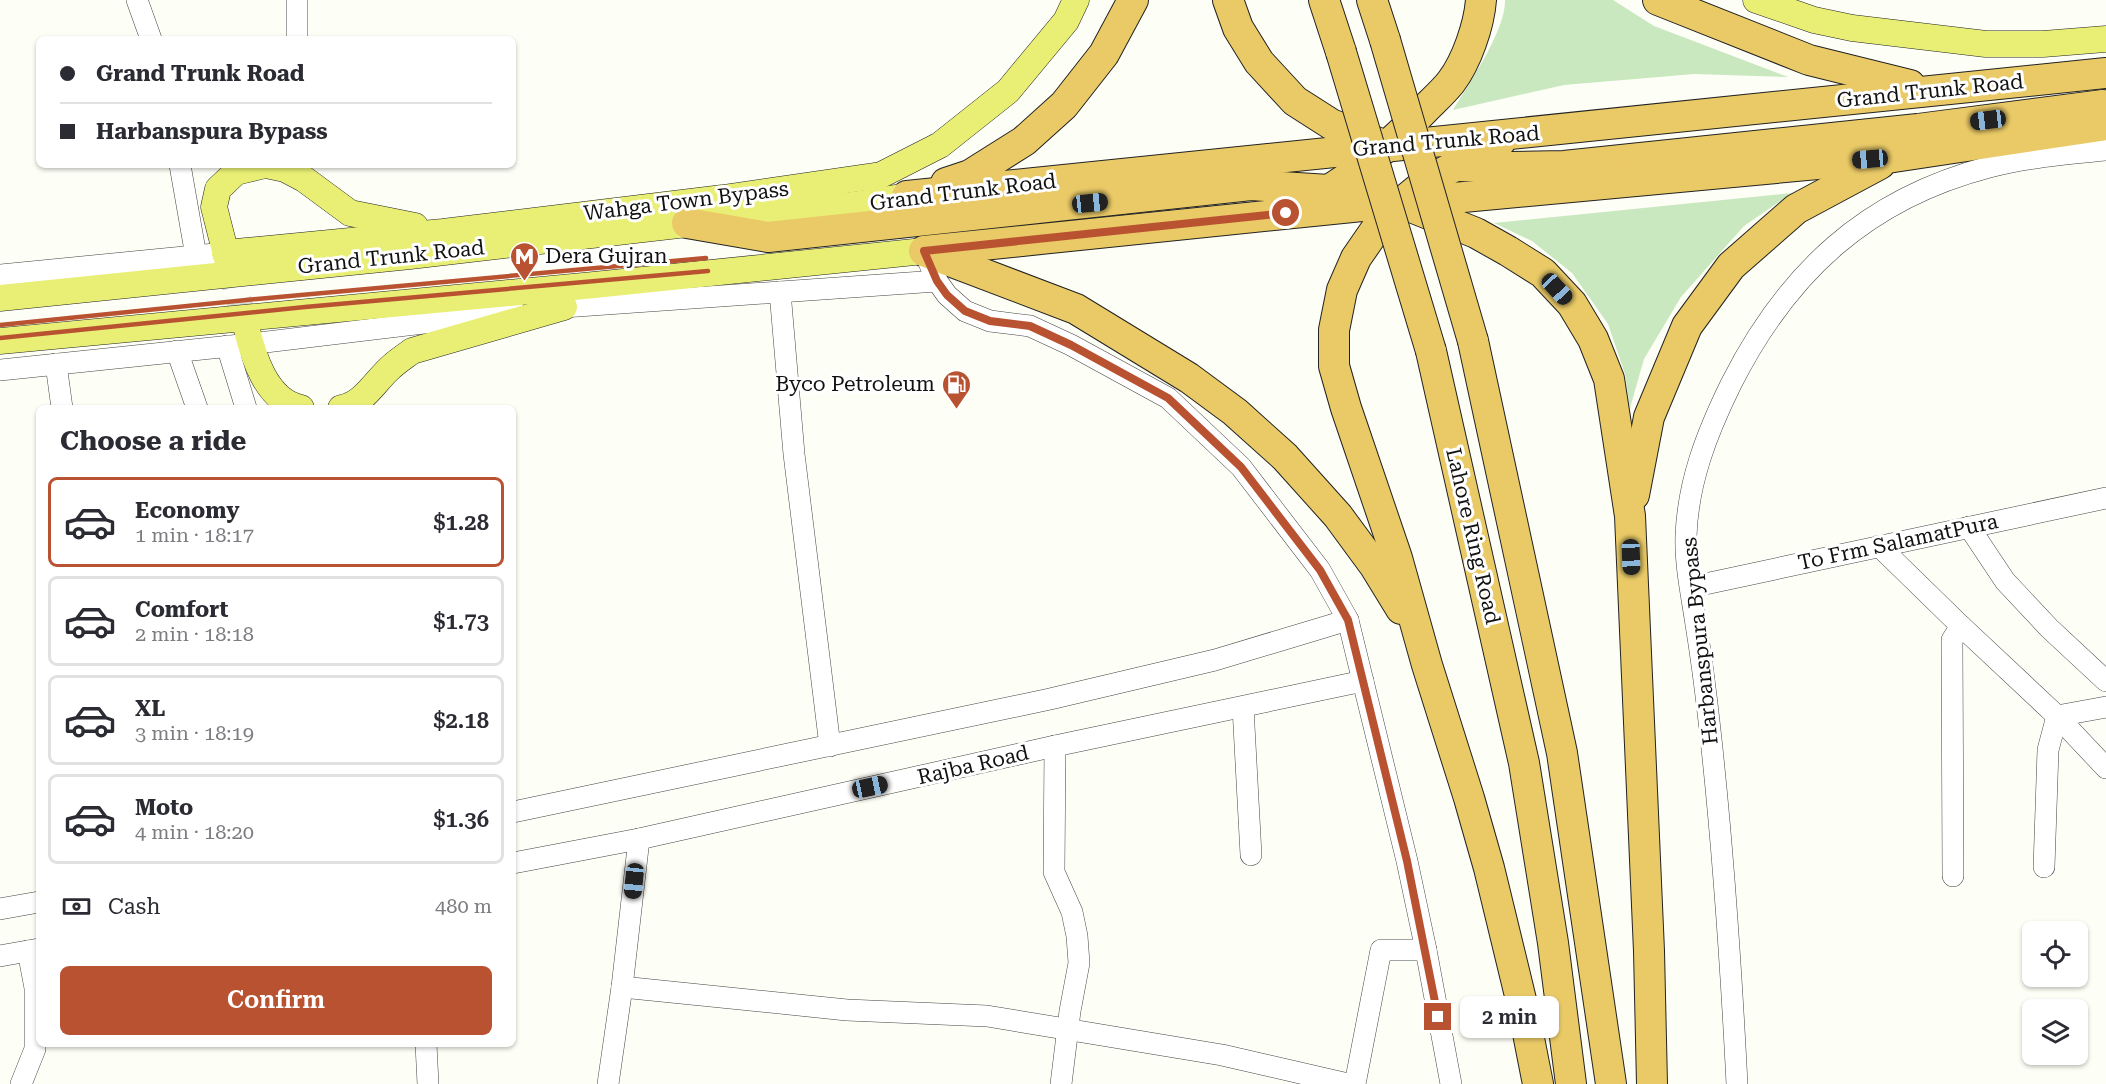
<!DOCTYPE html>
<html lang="en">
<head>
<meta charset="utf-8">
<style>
	body { margin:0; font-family:"Roboto Serif",serif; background:#f2f2f3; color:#2b2b33; height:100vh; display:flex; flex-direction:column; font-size:22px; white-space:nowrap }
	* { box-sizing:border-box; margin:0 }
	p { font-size:20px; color:#7c7c81 }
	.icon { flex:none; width:33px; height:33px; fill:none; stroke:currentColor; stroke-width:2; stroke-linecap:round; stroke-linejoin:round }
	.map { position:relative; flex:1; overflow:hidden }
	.details { position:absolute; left:36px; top:405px; width:480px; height:642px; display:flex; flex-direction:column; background:#fff; border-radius:9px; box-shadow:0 2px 4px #0004 }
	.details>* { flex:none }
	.guide { position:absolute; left:36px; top:36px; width:480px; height:132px; border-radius:9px; box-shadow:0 2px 4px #0004; display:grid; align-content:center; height:132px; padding:0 24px; background:#fff }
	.fabs { position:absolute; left:2022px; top:921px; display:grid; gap:12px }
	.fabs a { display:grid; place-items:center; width:66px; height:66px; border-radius:9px; background:#fff; box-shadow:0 2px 4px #0004; font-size:30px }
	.end { position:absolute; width:27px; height:27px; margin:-14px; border:8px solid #b95231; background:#fff; box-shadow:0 0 0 3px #fff }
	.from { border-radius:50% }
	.bubble { position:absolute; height:42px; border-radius:9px; background:#fff; box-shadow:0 2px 4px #0004; font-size:20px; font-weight:600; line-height:42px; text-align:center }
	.car { position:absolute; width:18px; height:36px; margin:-18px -9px; border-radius:8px; box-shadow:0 0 4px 2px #0007; background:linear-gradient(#222 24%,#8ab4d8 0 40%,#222 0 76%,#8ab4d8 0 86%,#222 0) }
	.guide b { display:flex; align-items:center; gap:21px; height:57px; font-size:22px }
	.guide b+b { border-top:2px solid #e1e1e2 }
	.guide i { width:15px; height:15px; background:#2b2b33 }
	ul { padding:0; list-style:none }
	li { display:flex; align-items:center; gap:18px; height:90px; margin:0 12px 9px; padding:0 12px; border:3px solid #e1e1e2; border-radius:9px }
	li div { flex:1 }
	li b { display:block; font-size:22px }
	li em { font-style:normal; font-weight:600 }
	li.active { border-color:#b95231 }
	li>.icon { width:54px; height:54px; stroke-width:1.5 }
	h2 { padding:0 24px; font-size:27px; line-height:72px }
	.pay { display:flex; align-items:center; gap:15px; height:66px; padding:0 24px; font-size:22px }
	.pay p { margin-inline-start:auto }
	.action { display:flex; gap:12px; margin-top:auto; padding:12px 24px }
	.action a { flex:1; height:69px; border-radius:9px; background:#b95231; color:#fff; font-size:24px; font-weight:600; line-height:69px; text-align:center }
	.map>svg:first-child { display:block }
	.green { fill:#c9e8c0 }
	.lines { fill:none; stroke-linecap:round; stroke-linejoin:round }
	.major-tunnel { stroke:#dadad3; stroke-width:26; stroke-dasharray:26 13; stroke-linecap:butt }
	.minor-casing { stroke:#444; stroke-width:22 }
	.major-casing { stroke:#222; stroke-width:27 }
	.highway-casing { stroke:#222; stroke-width:32 }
	.minor { stroke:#fff; stroke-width:21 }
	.major { stroke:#e9ef75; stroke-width:26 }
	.highway { stroke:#eaca67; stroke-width:30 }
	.rail { stroke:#b95231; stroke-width:4.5 }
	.highway-bridge-casing { stroke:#222; stroke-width:32; stroke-linecap:butt }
	.highway-bridge { stroke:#eaca67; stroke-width:30 }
	.route { stroke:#b95231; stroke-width:8 }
	.labels { text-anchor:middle; stroke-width:6; stroke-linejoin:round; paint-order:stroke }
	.street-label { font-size:21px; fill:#111; stroke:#fff }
	.poi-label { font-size:21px; fill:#111; stroke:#fff; text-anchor:start }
</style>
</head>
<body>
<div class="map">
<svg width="2106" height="1084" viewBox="0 0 2106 1084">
	<rect width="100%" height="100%" fill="#fdfef5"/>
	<!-- green -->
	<g class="green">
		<path d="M 1505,0 L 1613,0 L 1654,26 L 1788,77 L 1694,74 L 1564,85 L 1453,110 C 1469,83 1506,30 1505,0 Z"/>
		<polygon points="1792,193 1744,226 1681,297 1644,359 1630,408 1625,374 1608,324 1572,273 1532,241 1494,223"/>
	</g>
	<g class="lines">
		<!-- major-tunnel -->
		<polyline class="major-tunnel" points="228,262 246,326"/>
		<defs>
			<g id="minor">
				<polyline points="137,0 151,39"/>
				<polyline points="297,0 297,39"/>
				<polyline points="180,165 196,256"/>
				<polyline points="924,251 937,281 947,295 965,311 990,321 1030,326 1071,345 1168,398 1241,467 1320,570 1348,620 1407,861 1426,950 1451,1084"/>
				<polyline points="0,275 225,253"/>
				<polyline points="780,292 794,454 830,746"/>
				<polyline points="549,308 937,281"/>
				<polyline points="227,346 246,408"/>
				<polyline points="177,351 197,408"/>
				<polyline points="56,364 62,408"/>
				<polyline points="0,370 250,344 515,312"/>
				<polyline points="1969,527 2005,581 2049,628 2106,681"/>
				<polyline points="1879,546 1961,626"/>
				<polyline points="1691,587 2106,498"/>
				<polyline points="1243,707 1251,855"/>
				<polyline points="1055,746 1054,872 1072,912 1077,936 1079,963 1070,1011 1061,1084"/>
				<polyline points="513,812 1050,699 1215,660 1348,620"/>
				<polyline points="639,839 622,987 847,1010 987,1016 1222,1055 1348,1084"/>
				<polyline points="513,863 639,839 1055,746 1363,681"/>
				<polyline points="2044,867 2048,750 2057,716 2106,707"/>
				<polyline points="1953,876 1952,640 1961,626 2057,716 2106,768"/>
				<polyline points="0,909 39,902"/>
				<polyline points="0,956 39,949"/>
				<polyline points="426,1044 428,1084"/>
				<polyline points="21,1084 35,1049 35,988 28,951"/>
				<polyline points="608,1084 622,987"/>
				<polyline points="1355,1084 1381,950 1426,950"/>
				<path d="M 1737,1084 C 1731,966 1723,847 1710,730 C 1706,693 1701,655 1695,618 C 1691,592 1685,563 1686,536 C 1688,481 1707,433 1731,384 C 1787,273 1866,199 1989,167 C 2027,157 2067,154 2106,150"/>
			</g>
			<g id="major">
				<polyline points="1756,0 1814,20 1852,28 1986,44 2043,44 2106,39"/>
				<polyline points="266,165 285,169 304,179 350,213 415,226"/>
				<polyline points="225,253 443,232 723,198 881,175 940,145 1008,91 1066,21 1076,0"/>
				<polyline points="228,262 214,207 218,189 236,172 265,165"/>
				<polyline points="0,298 410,256 853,205 907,196"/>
				<path d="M 246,326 C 253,356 266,401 301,408"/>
				<polyline points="0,341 594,285 924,251"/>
				<path d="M 341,408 C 362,405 374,383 389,369 C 396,362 404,357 412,351 L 564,307"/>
			</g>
			<g id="highway">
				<polyline points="1228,0 1238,28 1259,62 1295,101 1331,124 1381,144"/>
				<polyline points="1324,0 1341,52"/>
				<polyline points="1372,0 1385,40"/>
				<polyline points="1658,0 1809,60 1910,85"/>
				<polyline points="1500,142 1429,180 1401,203 1376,229 1356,258 1342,290 1334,330 1334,366 1346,408 1397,558 1427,665 1469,798 1489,868 1523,1008 1538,1084"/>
				<polyline points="1456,166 1511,167 1564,166 1918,129 2103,105"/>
				<polyline points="946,183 970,175 1024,141 1064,105 1104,54 1133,0"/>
				<polyline points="907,196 2106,73"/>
				<path d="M 1318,196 C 1359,174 1394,141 1426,108 C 1434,100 1444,91 1451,82 C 1467,61 1479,25 1481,0"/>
				<polyline points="1410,202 1894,157 2106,125"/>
				<polyline points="687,223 768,237 1251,185 1329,190 1401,203 1476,233 1508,251 1543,273 1572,304 1593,339 1609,379 1630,516 1649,951 1652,1084"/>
				<polyline points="924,251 1362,206"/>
				<polyline points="926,252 1076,309 1189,378 1235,412 1285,457 1338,516 1374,565 1401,609"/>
				<polyline points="1473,341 1562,753 1611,1084"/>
				<polyline points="1431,351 1524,763 1553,943 1571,1084"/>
				<polyline points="1634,495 1649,417 1687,326 1731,266 1796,209 1880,164"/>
			</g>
		</defs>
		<!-- minor casing -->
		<use href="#minor" class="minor-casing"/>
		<!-- major casing -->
		<use href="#major" class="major-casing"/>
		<!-- highway casing -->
		<use href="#highway" class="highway-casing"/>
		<!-- minor -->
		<use href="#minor" class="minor"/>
		<!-- major -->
		<use href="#major" class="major"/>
		<!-- highway -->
		<use href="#highway" class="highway"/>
		<!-- rail -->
		<g class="rail">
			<polyline points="0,325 257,299 706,258"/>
			<polyline points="0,338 305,307 708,271"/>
		</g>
		<defs>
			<g id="highway-bridge">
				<polyline points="1385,40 1473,341"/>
				<polyline points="1341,52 1431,351"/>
			</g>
		</defs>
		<!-- highway-bridge casing -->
		<use href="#highway-bridge" class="highway-bridge-casing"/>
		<!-- highway-bridge -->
		<use href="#highway-bridge" class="highway-bridge"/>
	</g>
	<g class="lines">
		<!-- route -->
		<polyline class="route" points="1286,213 924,251 937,281 947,295 965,311 990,321 1030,326 1071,345 1168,398 1241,467 1320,570 1348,620 1407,861 1438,1017"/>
	</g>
	<!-- icons -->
	<defs>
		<symbol id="metro-pin" viewBox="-11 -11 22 30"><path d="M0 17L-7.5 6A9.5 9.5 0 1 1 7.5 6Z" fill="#b95231" stroke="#fff"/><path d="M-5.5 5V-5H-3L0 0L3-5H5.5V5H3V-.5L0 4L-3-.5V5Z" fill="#fff"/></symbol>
		<symbol id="fuel-pin" viewBox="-11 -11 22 30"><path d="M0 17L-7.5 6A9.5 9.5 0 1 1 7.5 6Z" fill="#b95231" stroke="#fff"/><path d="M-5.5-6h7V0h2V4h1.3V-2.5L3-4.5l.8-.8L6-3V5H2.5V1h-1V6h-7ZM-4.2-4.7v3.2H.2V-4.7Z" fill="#fff"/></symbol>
	</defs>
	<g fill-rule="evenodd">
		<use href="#metro-pin" x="508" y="240" width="33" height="45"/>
		<use href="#fuel-pin" x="940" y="368" width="33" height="45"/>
	</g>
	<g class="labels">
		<!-- street labels -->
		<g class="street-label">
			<text transform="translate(1930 91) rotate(-6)" y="7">Grand Trunk Road</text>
			<text transform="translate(1446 141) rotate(-5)" y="7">Grand Trunk Road</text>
			<text transform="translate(963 192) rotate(-7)" y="7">Grand Trunk Road</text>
			<text transform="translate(686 201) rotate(-7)" y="7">Wahga Town Bypass</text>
			<text transform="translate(391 257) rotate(-6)" y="7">Grand Trunk Road</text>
			<text transform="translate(1473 536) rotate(77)" y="7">Lahore Ring Road</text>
			<text transform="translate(1898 542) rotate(-12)" y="7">To Frm SalamatPura</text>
			<text transform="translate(1700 641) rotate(-96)" y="7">Harbanspura Bypass</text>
			<text transform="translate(973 765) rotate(-13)" y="7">Rajba Road</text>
		</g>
		<!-- poi labels -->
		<g class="poi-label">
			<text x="545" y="263">Dera Gujran</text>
			<text x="935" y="391" text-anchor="end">Byco Petroleum</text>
		</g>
	</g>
</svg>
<div class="fabs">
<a><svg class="icon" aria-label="locate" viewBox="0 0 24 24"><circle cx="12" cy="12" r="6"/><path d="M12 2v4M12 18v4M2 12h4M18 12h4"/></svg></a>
<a><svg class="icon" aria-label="layers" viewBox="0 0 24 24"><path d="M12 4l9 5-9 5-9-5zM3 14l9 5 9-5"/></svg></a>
</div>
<i class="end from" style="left:1286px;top:213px"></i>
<i class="end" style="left:1438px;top:1017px"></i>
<div class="bubble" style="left:1460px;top:996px;width:99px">2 min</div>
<i class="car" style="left:1988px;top:120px;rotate:263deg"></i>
<i class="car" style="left:1870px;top:159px;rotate:265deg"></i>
<i class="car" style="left:1090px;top:203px;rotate:84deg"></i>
<i class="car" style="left:1557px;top:289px;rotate:137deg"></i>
<i class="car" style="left:1631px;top:557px;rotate:178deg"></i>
<i class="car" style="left:870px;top:787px;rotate:78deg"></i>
<i class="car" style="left:634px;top:881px;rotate:186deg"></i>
<div class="guide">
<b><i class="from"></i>Grand Trunk Road</b>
<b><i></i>Harbanspura Bypass</b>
</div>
<section class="details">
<h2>Choose a ride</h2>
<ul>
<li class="active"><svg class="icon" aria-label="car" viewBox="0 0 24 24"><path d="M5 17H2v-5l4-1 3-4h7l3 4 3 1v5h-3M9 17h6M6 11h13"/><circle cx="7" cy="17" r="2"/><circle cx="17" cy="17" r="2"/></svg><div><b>Economy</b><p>1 min · 18:17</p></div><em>$1.28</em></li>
<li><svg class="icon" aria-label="car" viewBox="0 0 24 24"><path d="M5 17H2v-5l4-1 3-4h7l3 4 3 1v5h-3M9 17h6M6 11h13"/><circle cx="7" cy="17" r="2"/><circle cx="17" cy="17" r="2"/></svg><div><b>Comfort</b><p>2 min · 18:18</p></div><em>$1.73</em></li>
<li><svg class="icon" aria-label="car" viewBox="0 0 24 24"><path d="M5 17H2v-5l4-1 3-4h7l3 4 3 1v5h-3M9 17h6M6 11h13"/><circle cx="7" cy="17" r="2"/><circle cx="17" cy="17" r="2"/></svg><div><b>XL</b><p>3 min · 18:19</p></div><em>$2.18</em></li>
<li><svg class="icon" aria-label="car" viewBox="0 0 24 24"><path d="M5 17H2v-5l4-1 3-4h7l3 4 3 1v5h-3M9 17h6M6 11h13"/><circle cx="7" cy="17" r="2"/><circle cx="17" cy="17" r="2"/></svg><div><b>Moto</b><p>4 min · 18:20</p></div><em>$1.36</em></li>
</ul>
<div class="pay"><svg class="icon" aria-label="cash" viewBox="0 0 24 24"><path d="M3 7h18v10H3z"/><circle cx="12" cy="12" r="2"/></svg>Cash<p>480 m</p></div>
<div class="action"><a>Confirm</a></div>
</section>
</div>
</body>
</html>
